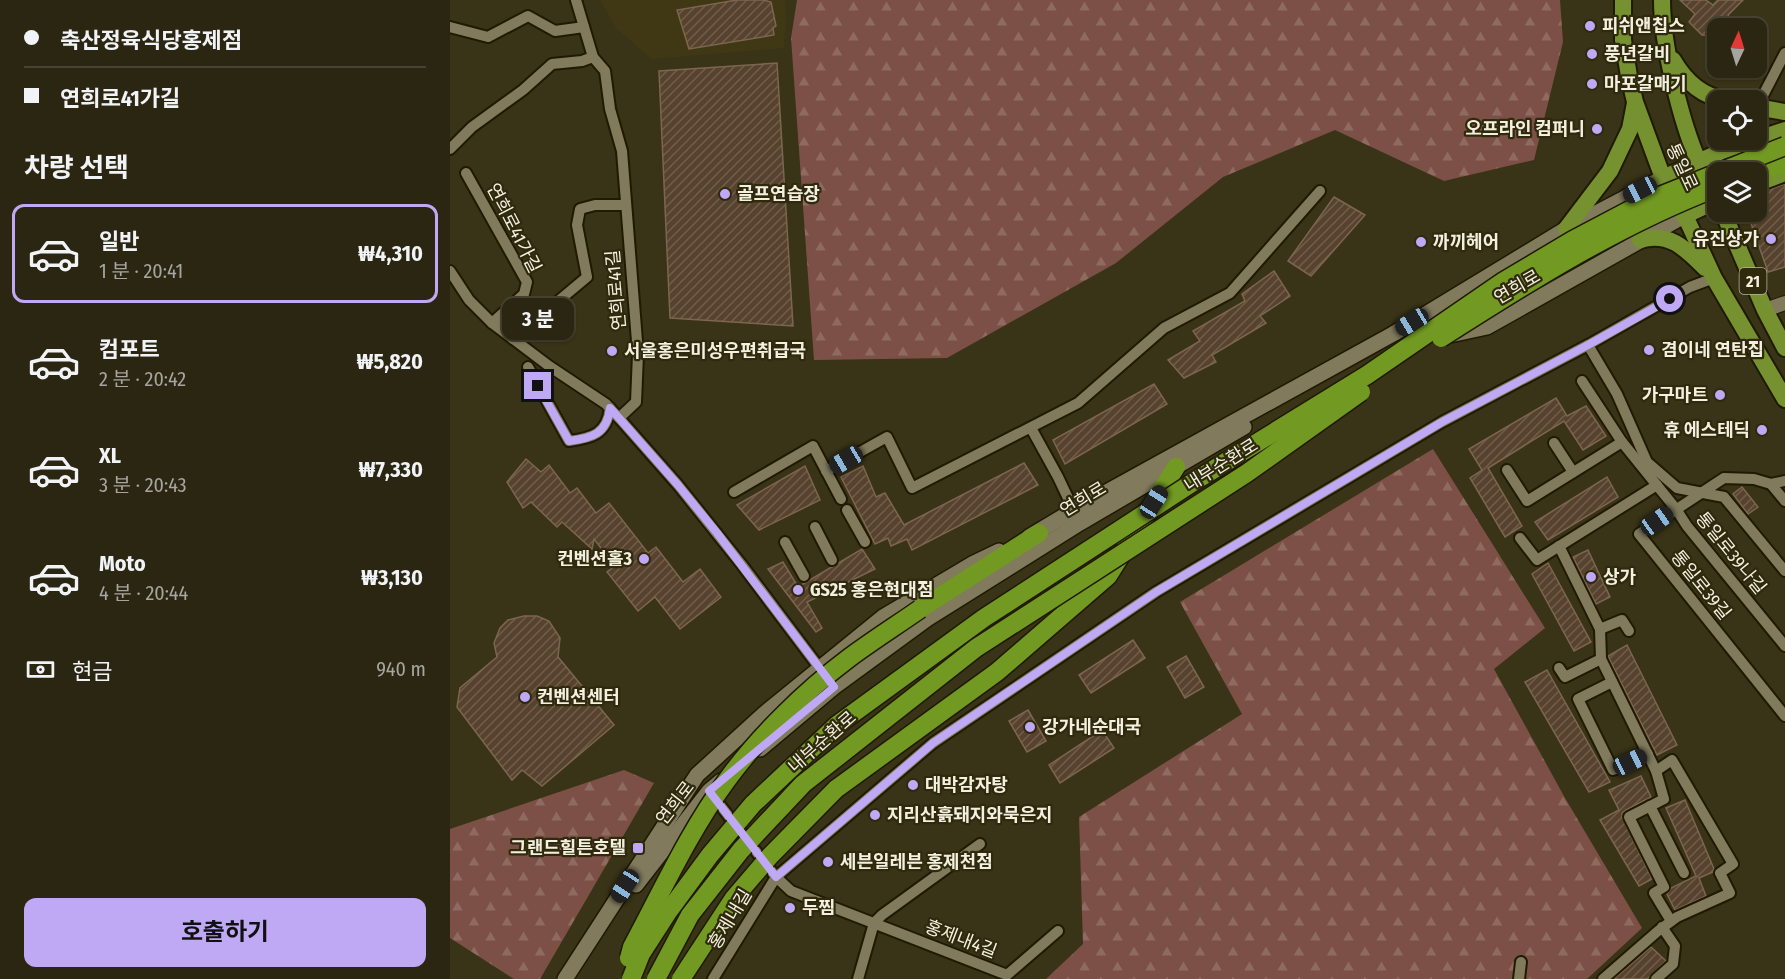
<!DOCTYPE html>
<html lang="ko">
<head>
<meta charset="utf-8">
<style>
	body { margin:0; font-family:"Fira Sans Condensed","Noto Sans KR",sans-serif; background:#37321f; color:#f1f3f6; height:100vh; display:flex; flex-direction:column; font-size:22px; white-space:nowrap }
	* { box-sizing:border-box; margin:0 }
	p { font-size:20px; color:#a6a59f }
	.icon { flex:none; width:33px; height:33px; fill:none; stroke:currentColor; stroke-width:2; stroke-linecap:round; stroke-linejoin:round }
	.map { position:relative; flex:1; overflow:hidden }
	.details { display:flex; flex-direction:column; background:#2b2611; width:450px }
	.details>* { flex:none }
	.banner { display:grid; align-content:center; height:132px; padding:0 24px; background:#2b2611 }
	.needle { width:39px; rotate:4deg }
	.fabs { position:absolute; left:1257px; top:18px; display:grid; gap:12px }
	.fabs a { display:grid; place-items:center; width:60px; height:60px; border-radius:12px; background:#2b2611; box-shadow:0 2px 4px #0004,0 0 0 2px #474331; font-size:30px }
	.end { position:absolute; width:27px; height:27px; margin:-14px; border:8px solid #bfa9f4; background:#111; box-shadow:0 0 0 3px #111 }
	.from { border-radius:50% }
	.bubble { position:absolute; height:42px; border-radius:12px; background:#2b2611; box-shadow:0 2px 4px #0004,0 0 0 2px #474331; font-size:20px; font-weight:700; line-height:42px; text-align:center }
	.car { position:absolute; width:18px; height:36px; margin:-18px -9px; border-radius:8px; box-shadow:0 0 4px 2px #0007; background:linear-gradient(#222 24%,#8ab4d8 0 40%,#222 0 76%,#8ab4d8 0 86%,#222 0) }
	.banner b { display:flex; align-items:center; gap:21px; height:57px; font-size:22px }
	.banner b+b { border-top:2px solid #474331 }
	.banner i { width:15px; height:15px; background:#f1f3f6 }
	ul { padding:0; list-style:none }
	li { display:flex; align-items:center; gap:18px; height:99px; margin:0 12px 9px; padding:0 12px; border:3px solid transparent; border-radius:12px }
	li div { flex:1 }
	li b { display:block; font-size:22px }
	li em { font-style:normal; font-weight:700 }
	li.current { border-color:#bfa9f4 }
	li>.icon { width:54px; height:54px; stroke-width:1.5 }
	h2 { padding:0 24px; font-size:27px; line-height:72px }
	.pay { display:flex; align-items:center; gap:15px; height:66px; padding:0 24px; font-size:22px }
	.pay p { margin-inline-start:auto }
	.cta { display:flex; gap:12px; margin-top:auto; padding:12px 24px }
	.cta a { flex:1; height:69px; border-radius:12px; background:#bfa9f4; color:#111; font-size:24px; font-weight:700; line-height:69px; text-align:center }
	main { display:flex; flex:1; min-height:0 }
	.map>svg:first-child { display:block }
	.built { fill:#403814 }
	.forest { fill:url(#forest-firs) }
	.building { fill:url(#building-hatch); stroke:#7d6650; stroke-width:1.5 }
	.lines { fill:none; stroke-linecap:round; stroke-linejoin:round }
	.minor-casing { stroke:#201a01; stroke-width:14 }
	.tertiary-casing { stroke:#201a01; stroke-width:16 }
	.secondary-casing { stroke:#201a01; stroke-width:18 }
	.primary-casing { stroke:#201a01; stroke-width:20 }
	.trunk-casing { stroke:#201a01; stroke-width:21 }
	.minor { stroke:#817a5d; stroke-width:10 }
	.tertiary { stroke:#817a5d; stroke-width:14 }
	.secondary { stroke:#817a5d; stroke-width:15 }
	.primary { stroke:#769130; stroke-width:16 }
	.trunk { stroke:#729921; stroke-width:18 }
	.trunk-bridge-casing { stroke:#201a01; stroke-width:21; stroke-linecap:butt }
	.trunk-bridge { stroke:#729921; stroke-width:18 }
	.route { stroke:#bfa9f4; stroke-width:8 }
	.poi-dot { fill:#bfa9f4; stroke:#2f290d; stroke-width:2 }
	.labels { text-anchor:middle; stroke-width:4.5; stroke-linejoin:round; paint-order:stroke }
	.shield { fill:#2f290d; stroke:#b8b4a0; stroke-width:1.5 }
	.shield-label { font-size:16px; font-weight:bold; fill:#f3f0df }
	.poi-label { font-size:18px; font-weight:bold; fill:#f3f0df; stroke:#2f290d; text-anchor:start }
	.street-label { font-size:18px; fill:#f3f0df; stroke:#2f290d }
</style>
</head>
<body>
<main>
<section class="details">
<div class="banner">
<b><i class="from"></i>축산정육식당홍제점</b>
<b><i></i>연희로41가길</b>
</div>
<h2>차량 선택</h2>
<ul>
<li class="current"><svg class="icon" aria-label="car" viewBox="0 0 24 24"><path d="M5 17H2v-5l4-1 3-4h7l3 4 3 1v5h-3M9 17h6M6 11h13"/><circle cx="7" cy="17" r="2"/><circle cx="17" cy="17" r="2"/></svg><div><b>일반</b><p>1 분 · 20:41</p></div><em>₩4,310</em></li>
<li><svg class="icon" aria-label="car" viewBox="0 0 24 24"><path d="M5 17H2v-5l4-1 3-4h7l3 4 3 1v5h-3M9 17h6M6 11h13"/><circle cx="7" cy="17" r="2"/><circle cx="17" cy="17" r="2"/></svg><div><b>컴포트</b><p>2 분 · 20:42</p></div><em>₩5,820</em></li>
<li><svg class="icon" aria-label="car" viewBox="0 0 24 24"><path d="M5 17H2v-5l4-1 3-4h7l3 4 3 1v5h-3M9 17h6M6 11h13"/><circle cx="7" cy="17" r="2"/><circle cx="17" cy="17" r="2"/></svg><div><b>XL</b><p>3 분 · 20:43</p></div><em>₩7,330</em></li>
<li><svg class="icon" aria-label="car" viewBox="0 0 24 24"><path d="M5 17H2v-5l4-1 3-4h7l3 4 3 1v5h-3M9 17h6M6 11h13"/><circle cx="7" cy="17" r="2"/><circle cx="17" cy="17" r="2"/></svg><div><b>Moto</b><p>4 분 · 20:44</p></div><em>₩3,130</em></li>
</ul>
<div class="pay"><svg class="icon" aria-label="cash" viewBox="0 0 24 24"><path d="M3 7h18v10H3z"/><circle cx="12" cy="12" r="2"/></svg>현금<p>940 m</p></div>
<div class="cta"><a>호출하기</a></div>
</section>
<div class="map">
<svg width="1335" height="979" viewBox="0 0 1335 979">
	<defs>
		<pattern id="forest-firs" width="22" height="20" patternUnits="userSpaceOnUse" patternTransform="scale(1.5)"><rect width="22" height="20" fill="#7c5046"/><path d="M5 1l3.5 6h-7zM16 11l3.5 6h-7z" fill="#8f6a60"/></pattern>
		<pattern id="building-hatch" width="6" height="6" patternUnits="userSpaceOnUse" patternTransform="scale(1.5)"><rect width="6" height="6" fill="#57422d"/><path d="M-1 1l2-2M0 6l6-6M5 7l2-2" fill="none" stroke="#705e4b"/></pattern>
	</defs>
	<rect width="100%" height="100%" fill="#393317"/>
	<!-- built -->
	<polygon class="built" points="150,0 335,0 336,17 334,48 201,59 166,28"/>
	<!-- forest -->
	<g class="forest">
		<polygon points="347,0 1110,0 1113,42 1084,160 994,181 885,130 773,177 666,263 497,358 364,360 341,38"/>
		<polygon points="983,449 1095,628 1044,669 1115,798 1192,928 1137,979 596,979 633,944 629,817 792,714 730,602"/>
		<polygon points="174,770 204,783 90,979 64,979 0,938 0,829"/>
	</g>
	<!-- building -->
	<g class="building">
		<polygon points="287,0 313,0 321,2 326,26 323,28 324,35 239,49 227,10"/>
		<polygon points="1230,0 1256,0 1263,5 1268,0 1293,0 1278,15 1284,28 1268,28 1268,36 1252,35 1239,22 1245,14"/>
		<polygon points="327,63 343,326 220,318 209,71"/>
		<polygon points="1335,184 1335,267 1318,272 1297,212 1306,212 1306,194"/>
		<polygon points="884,197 915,215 861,276 838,261"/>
		<polygon points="824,271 840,296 810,316 816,323 762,355 766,362 734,378 718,360 750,341 743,331 795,301 792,294"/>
		<polygon points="704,384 717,404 615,464 603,440"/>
		<polygon points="1106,398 1117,416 1136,406 1156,436 1133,450 1114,421 1038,468 1072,526 1055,537 1020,478 1032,470 1019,449"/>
		<polygon points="76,459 91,472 99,465 120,493 127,488 146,513 159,503 198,553 206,547 233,582 250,569 271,597 230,629 205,597 188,611 157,572 165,566 144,539 142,549 112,522 107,527 81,502 73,508 57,482"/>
		<polygon points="574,463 588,485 462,550 457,539 441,546 438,538 425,544 391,477 413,466 426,497 435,493 454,525"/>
		<polygon points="355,466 370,500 309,530 287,505"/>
		<polygon points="1157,477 1168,497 1098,540 1085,522"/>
		<polygon points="1292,487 1308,507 1298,514 1283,494"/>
		<polygon points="412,549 425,569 357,602 372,628 366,632 318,569 333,562 348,587"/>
		<polygon points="1138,550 1160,597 1146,604 1123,557"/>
		<polygon points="1098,563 1141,642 1124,651 1082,574"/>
		<polygon points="74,616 87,616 99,621 110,638 108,657 164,725 92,786 72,770 62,780 7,707 10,688 47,657 44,643 50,628 58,620"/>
		<polygon points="683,640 695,658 641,693 629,675"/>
		<polygon points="1177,645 1227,745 1207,755 1158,656"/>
		<polygon points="736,656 754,687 735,698 717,667"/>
		<polygon points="1097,670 1160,782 1139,792 1075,682"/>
		<polygon points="578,710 596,741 577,752 559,721"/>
		<polygon points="652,730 664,748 610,783 599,765"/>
		<polygon points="1191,776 1201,797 1176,810 1172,813 1172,817 1202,879 1189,886 1150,820 1169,810 1159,790"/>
		<polygon points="1235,800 1264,869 1263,872 1249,878 1256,896 1225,910 1217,894 1221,888 1246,876 1216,808"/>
		<polygon points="1201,947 1216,961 1197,979 1164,979"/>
	</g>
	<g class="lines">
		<defs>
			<g id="minor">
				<polyline points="126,0 143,57 155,71 160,109 172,151 188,354 186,402 169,418"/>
				<polyline points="0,27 38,37 78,16 105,31 134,27"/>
				<polyline points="1307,107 1335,53"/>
				<polyline points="0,149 22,127 73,90 102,64 132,61 143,57"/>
				<polyline points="16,173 77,282 74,294 42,323"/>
				<polyline points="0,271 19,300 42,323 99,366 156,404 169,418 228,485 292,565 374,674"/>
				<polyline points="63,339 137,277 127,225 130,209 145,205 176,205"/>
				<polyline points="1138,345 1167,394 1197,462 1227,488 1274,497 1335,571"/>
				<path d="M 78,367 L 119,441 C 142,438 157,434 160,408"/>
				<polyline points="1132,381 1172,442 1226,509 1237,526 1335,646"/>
				<polyline points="581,428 608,477 626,515"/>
				<polyline points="1104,443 1123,472"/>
				<polyline points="1057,470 1077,501 1172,442"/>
				<polyline points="376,471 437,437 462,488 628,403 714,328 780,293 870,191"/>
				<polyline points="1335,481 1321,484 1304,479 1274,478 1189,534 1335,716"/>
				<polyline points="1321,484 1335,501"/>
				<polyline points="284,492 363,446 391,499"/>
				<polyline points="397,510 415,542"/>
				<polyline points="365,527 382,560"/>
				<polyline points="1070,538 1087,560 1207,485"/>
				<polyline points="335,542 354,576"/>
				<polyline points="1109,546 1150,629 1172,620 1179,631"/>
				<polyline points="1151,659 1206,771 1222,760 1283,864 1270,873 1280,893 1227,917 1208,931 1153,979"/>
				<polyline points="1109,668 1115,677 1151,659 1150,629"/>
				<polyline points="1162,682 1128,699 1163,770 1198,754"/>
				<polyline points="1206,771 1214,799 1179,817 1214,887 1204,893 1221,921"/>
				<polyline points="263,796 326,877 341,891 557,975 608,931"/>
				<polyline points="1200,806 1234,873"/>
				<polyline points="263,979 326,877 483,743 706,592 992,422 1138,345 1240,287 1264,278"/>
				<polyline points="408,979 424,923 432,915 530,844"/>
				<polyline points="1069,979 1071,962"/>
				<polyline points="1206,979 1223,964 1225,946 1212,927"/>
			</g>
			<polyline id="tertiary" points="1315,310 1335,303"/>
			<g id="secondary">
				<polyline points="1000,335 1037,327 1234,216"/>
				<polyline points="579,537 624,510 943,334 1116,229 1213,178"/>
				<polyline points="310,749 384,687 477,619 630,523 794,427"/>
				<polyline points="186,885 259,791 271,781"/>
				<polyline points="115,979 247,775 315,713 433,617 524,563 549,551"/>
			</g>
			<g id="primary">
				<polyline points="1173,0 1173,40 1179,76 1185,102 1213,178 1238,222 1264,278 1335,399"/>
				<path d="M 1212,0 C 1212,45 1231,122 1249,163 C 1254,176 1261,188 1268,200"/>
				<path d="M 1223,60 C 1235,81 1252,96 1275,100"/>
				<polyline points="1306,107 1335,112"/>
				<polyline points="1213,178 1272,151 1335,130"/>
				<polyline points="1306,184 1335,173"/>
				<polyline points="1273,212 1315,310 1335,348"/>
				<polyline points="1234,216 1268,200"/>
				<polyline points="1116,229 1160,171 1180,129 1185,103"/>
				<path d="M 1190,240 C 1219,231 1236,249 1255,268"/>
			</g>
			<g id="trunk">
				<polyline points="1306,173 1335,163"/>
				<polyline points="470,609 589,533"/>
				<polyline points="386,789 547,672 658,576 726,467"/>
			</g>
		</defs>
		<!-- minor casing -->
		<use href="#minor" class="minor-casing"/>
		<!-- tertiary casing -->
		<use href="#tertiary" class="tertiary-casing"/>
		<!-- secondary casing -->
		<use href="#secondary" class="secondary-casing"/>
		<!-- primary casing -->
		<use href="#primary" class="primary-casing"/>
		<!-- trunk casing -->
		<use href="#trunk" class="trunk-casing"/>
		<!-- minor -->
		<use href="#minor" class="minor"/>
		<!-- tertiary -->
		<use href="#tertiary" class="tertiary"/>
		<!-- secondary -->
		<use href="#secondary" class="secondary"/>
		<!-- primary -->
		<use href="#primary" class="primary"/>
		<!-- trunk -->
		<use href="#trunk" class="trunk"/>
		<defs>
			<g id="trunk-bridge">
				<path d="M 991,338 C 1080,281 1169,225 1268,187"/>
				<path d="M 179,958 L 182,947 C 211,893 240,830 277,780 C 309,736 355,691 399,658 C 422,641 447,625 470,609"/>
				<polyline points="181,979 191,954 218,912 260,855 303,804 387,725 534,618 748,479 917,375 1054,281 1123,240 1197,201 1335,146"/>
				<polyline points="206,979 240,915 291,850 353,784 526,648 797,473 911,392"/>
				<polyline points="231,979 284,898 320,856 386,789"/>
			</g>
		</defs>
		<!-- trunk-bridge casing -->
		<use href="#trunk-bridge" class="trunk-bridge-casing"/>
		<!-- trunk-bridge -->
		<use href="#trunk-bridge" class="trunk-bridge"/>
	</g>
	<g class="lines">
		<!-- route -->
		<path class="route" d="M 88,386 L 119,441 C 142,438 157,434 160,408 L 169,418 L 228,485 L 267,533 L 384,687 L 259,791 L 326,877 L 483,743 L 706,592 L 992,422 L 1138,345 L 1220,299"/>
	</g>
	<!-- markers -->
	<g class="poi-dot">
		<circle cx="1140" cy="26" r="6"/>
		<circle cx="1142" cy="54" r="6"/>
		<circle cx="1142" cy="84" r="6"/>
		<circle cx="1147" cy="129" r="6"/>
		<circle cx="275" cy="194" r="6"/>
		<circle cx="1321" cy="239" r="6"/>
		<circle cx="971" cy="242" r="6"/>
		<circle cx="1199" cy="350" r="6"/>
		<circle cx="162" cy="351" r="6"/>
		<circle cx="1270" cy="395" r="6"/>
		<circle cx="1312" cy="430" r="6"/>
		<circle cx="194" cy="559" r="6"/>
		<circle cx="1141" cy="577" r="6"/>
		<circle cx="348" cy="590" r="6"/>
		<circle cx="75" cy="697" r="6"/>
		<circle cx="580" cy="727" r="6"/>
		<circle cx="463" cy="785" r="6"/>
		<circle cx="425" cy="815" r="6"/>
		<rect x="182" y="842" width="12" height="12" rx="3"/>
		<circle cx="378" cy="862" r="6"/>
		<circle cx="340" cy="908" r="6"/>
	</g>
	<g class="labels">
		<!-- shield labels -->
		<rect class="shield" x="1289.5" y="268" width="27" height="26" rx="4.5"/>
		<g class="shield-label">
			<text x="1303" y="287">21</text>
		</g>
		<!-- poi labels -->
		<g class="poi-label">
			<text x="1152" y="32">피쉬앤칩스</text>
			<text x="1154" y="60">풍년갈비</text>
			<text x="1154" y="90">마포갈매기</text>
			<text x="1135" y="135" text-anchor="end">오프라인 컴퍼니</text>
			<text x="287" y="200">골프연습장</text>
			<text x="1309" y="245" text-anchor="end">유진상가</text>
			<text x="983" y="248">까끼헤어</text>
			<text x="1211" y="356">겸이네 연탄집</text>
			<text x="174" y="357">서울홍은미성우편취급국</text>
			<text x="1258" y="401" text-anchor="end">가구마트</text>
			<text x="1300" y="436" text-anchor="end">휴 에스테딕</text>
			<text x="182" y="565" text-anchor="end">컨벤션홀3</text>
			<text x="1153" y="583">상가</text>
			<text x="360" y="596">GS25 홍은현대점</text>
			<text x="87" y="703">컨벤션센터</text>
			<text x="592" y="733">강가네순대국</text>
			<text x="475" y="791">대박감자탕</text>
			<text x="437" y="821">지리산흙돼지와묵은지</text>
			<text x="176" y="854" text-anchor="end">그랜드힐튼호텔</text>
			<text x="390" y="868">세븐일레븐 홍제천점</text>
			<text x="352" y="914">두찜</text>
		</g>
		<!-- street labels -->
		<g class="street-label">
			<text transform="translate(1232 167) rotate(65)" y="6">통일로</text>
			<text transform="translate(64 228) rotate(63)" y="6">연희로41가길</text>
			<text transform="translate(1067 287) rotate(-30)" y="6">연희로</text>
			<text transform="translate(166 290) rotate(-95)" y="6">연희로41길</text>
			<text transform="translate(771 465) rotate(-32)" y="6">내부순환로</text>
			<text transform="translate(633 499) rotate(-31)" y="6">연희로</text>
			<text transform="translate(1281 553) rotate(51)" y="6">통일로39나길</text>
			<text transform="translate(1251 585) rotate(51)" y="6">통일로39길</text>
			<text transform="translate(372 742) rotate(-41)" y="6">내부순환로</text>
			<text transform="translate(225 803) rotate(-52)" y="6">연희로</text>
			<text transform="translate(280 919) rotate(-59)" y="6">홍제내길</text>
			<text transform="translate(511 939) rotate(21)" y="6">홍제내4길</text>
		</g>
	</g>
</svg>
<div class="fabs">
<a><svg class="needle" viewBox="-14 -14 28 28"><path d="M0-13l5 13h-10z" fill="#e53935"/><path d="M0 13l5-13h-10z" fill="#a6a59f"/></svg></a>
<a><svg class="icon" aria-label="locate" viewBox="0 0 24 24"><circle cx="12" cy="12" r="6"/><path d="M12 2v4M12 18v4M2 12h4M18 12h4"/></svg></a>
<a><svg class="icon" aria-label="layers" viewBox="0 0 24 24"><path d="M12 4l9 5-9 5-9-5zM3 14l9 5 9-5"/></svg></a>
</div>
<i class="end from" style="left:1220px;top:299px"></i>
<i class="end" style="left:88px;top:386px"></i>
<div class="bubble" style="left:52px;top:298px;width:72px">3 분</div>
<i class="car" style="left:1190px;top:190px;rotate:243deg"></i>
<i class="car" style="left:962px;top:322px;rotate:239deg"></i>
<i class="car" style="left:396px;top:460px;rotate:240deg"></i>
<i class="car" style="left:704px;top:502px;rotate:32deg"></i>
<i class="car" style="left:1207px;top:521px;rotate:55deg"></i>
<i class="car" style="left:1180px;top:762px;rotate:65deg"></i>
<i class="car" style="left:175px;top:886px;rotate:213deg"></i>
</div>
</main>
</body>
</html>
